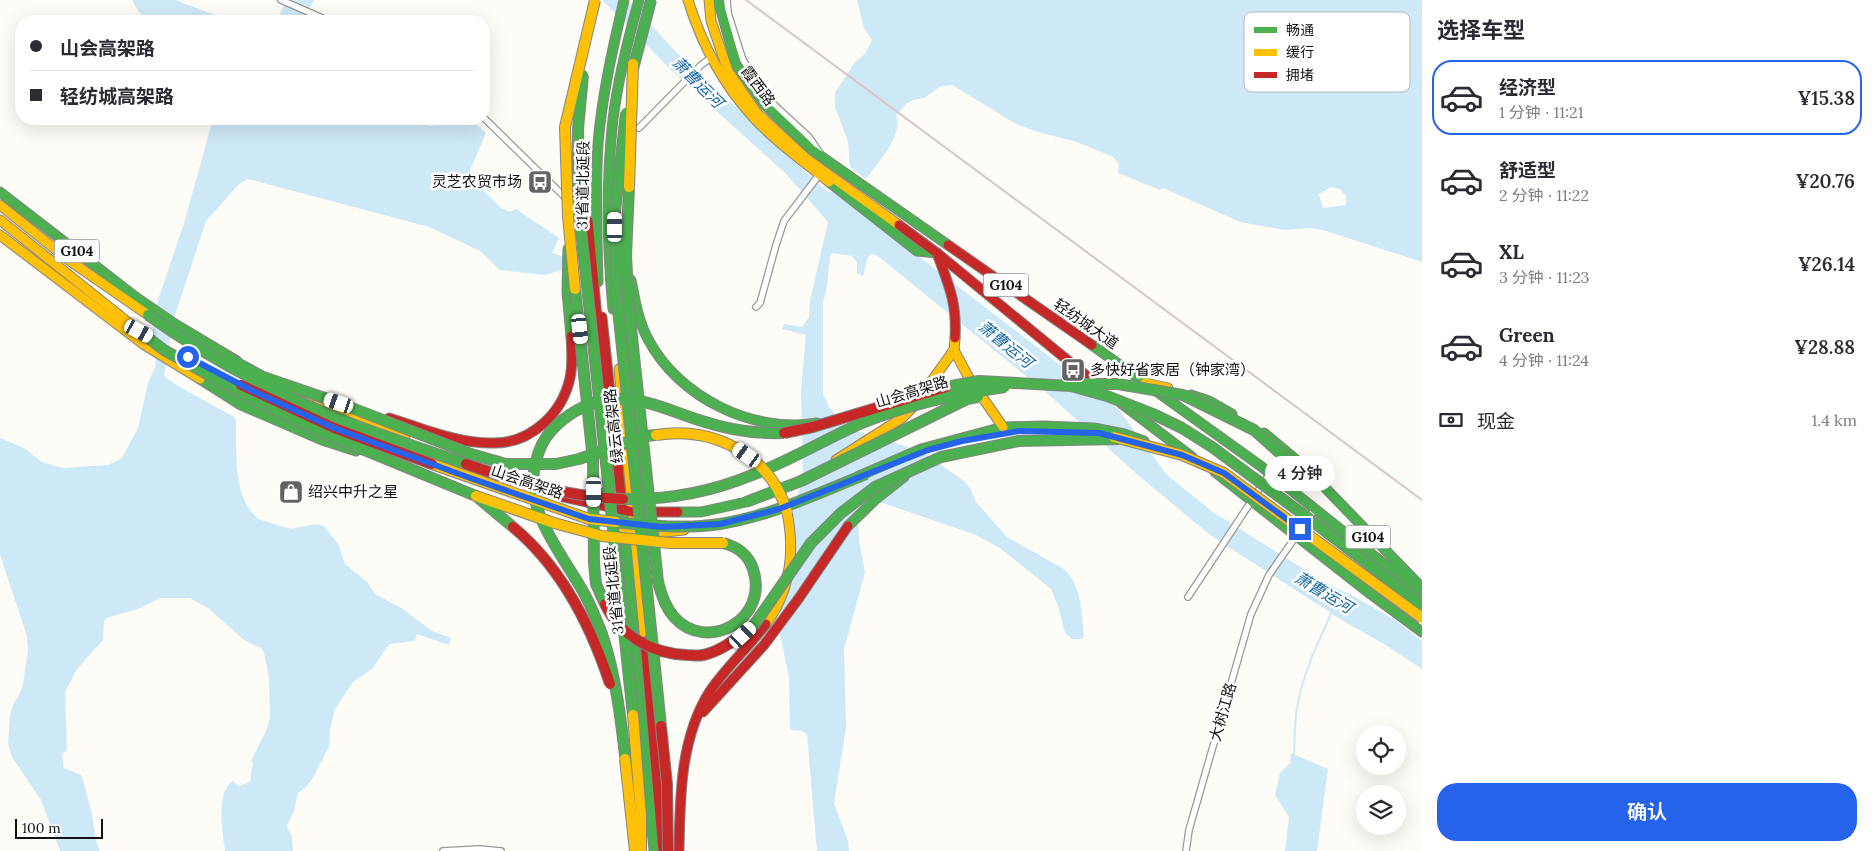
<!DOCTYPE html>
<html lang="zh">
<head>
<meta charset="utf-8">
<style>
	body { margin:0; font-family:Lora,"Noto Sans SC",serif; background:#f7f7f7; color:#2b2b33; height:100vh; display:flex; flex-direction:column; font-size:19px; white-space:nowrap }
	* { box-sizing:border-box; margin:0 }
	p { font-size:16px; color:#7c7c81 }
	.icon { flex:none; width:28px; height:28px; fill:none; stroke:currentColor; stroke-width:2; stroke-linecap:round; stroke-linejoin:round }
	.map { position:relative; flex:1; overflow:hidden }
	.side { display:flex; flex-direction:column; background:#fff; width:450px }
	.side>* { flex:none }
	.hud { position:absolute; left:15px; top:15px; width:475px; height:110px; border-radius:20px; box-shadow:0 5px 20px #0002; display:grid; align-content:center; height:110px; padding:0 15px; background:#fff }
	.controls { position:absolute; left:1356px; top:725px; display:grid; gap:10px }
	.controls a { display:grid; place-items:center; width:50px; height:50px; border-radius:50%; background:#fff; box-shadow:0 5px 20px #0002; font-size:25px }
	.scale { position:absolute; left:15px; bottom:12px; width:88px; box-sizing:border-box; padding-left:5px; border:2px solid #111; border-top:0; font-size:14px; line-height:18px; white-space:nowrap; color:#111; -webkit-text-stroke:4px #fff; paint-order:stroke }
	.end { position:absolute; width:22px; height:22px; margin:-11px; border:6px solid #2563eb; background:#fff; box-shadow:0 0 0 2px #fff }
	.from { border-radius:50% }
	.bubble { position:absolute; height:35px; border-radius:18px; background:#fff; box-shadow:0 5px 20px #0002; font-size:16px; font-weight:600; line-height:35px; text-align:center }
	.car { position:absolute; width:15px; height:30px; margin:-15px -8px; border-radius:6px; box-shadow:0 0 4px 1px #0007; background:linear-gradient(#fff 24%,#345 0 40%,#fff 0 76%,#345 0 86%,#fff 0) }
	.hud b { display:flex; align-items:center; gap:18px; height:48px; font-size:19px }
	.hud b+b { border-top:1px solid #e1e1e2 }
	.hud i { width:12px; height:12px; background:#2b2b33 }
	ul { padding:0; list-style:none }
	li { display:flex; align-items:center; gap:15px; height:75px; margin:0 10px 8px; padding:0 5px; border:2px solid transparent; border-radius:20px }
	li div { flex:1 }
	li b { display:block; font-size:19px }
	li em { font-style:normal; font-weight:600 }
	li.on { border-color:#2563eb }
	li>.icon { width:45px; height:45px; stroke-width:1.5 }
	h2 { padding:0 15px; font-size:22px; line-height:60px }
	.pay { display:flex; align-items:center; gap:12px; height:55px; padding:0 15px; font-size:19px }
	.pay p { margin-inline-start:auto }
	.primary-button { display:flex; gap:10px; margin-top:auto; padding:10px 15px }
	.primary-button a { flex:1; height:58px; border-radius:20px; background:#2563eb; color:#fff; font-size:20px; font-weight:600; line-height:58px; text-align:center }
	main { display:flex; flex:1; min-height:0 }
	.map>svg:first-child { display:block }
	.water { fill:#cde8f7; fill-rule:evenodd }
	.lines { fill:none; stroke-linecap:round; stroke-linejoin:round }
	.stream { stroke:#cde8f7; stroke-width:2 }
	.street-casing { stroke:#979795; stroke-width:8 }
	.fast-casing { stroke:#858482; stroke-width:11 }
	.slow-casing { stroke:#858482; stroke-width:11 }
	.jam-casing { stroke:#858482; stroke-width:11 }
	.street { stroke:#fffffe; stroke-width:5.5 }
	.fast { stroke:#4caf50; stroke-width:9 }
	.slow { stroke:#ffc107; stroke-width:9 }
	.jam { stroke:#c62828; stroke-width:9 }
	.rail { stroke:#d9c6c7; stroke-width:2 }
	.fast-bridge-casing { stroke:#858482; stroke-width:12; stroke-linecap:butt }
	.slow-bridge-casing { stroke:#858482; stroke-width:12; stroke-linecap:butt }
	.jam-bridge-casing { stroke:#858482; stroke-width:12; stroke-linecap:butt }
	.fast-bridge { stroke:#4caf50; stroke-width:10 }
	.slow-bridge { stroke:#ffc107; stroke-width:10 }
	.jam-bridge { stroke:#c62828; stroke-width:10 }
	.route { stroke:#2563eb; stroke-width:6 }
	.labels { text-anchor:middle; stroke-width:5; stroke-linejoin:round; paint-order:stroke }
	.shield { fill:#fff; stroke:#585858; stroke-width:1 }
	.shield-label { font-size:14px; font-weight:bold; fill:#111 }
	.street-label { font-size:15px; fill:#111; stroke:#fff }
	.poi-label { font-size:15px; fill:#111; stroke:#fff; text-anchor:start }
	.water-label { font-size:16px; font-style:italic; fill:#1768a6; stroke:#fff }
	.key { fill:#fff; stroke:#b8b8b8; stroke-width:1 }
	.key-label { font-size:14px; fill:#111 }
</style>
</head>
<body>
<main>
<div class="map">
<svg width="1422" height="851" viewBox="0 0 1422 851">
	<rect width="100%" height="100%" fill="#fdfcf7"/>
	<!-- water -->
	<g class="water">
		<polygon points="132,0 175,0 231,21 149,21 139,12"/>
		<polygon points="286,0 314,0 305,16 317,21 277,21"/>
		<path d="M 602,0 L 628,0 L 675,51 L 828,192 L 835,192 L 1119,410 L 1167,475 L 1213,512 L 1324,582 L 1355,597 L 1395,620 L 1422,641 L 1422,669 L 1384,644 L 1345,622 L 1210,535 L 1139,476 L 1047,393 L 879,257 L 873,254 L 868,257 L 863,276 L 857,273 L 857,263 L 852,256 L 833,253 L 830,257 L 826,291 L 823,302 L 823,394 L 829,407 L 841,421 L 858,431 L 923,452 L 965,482 L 971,490 L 976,502 L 1007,537 L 1064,569 C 1082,586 1081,612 1084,635 L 1082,639 L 1072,639 L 1065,633 L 1058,606 L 1051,589 L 1001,549 L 976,535 L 883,503 L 877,503 L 858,521 L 859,540 L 865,573 L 844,649 L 846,728 L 834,803 L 848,841 L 849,851 L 817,851 L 807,735 L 803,731 L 791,730 L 790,728 L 789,678 L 780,634 L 781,575 L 790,550 L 790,522 L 803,476 L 801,392 L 806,335 L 782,329 L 784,324 L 802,327 L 809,317 L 810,301 L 828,222 L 786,174 L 672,71 Z"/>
		<path d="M 857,0 L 1422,0 L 1422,262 L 1323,230 L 1309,228 L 1285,230 L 1240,222 L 1163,188 L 1160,190 L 1118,173 L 1119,164 L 1113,157 L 1077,142 L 1038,132 L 1016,124 L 952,85 L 941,86 L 924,98 L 913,100 L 906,104 L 896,116 C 904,134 877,164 866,179 L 850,167 L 848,142 L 835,107 L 835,93 L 855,62 L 865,54 L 872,40 L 864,28 ZM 1331,187 L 1340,189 L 1346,196 L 1346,205 L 1323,208 L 1319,194 Z"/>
		<path d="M 211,119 L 412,119 C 422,124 436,131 443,119 L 470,119 L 486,133 L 468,175 L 501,208 L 510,212 L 516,209 L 559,238 L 552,253 L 571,259 L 571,267 L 545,275 L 500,270 L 480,251 L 429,227 L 248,179 L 240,183 L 206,221 L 173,321 L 164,376 L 178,386 L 234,417 L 236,421 C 237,454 232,495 258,519 L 291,529 L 316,524 L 324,526 L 338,544 L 345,564 L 367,582 L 375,594 L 403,609 L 432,631 L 451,638 L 449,645 L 417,634 L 415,641 L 389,644 L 372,669 L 353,682 L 335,709 L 330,728 L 329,747 L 312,779 L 306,787 L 298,793 L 294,811 L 287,826 L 292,837 L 293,851 L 225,851 C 223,834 215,791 233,781 L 239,786 L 250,782 L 253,763 L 251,761 L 267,729 L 270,717 L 269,677 L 264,653 L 261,648 L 244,640 L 209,609 L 190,598 L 160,598 L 138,609 L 106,618 L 104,621 L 103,640 L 77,669 L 65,692 L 67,750 L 62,754 L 64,768 L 81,775 L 83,780 L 92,814 L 96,840 L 100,851 L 60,851 L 41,800 L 12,757 L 8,743 L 10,715 L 13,705 L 22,689 L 28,651 L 27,636 L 0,555 L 0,438 L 24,448 L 42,462 L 63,468 L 108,465 L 119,460 L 123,456 L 138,428 L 148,383 L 155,367 L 156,358 L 151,349 L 156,306 L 185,220 L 211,126 Z"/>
		<polygon points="1291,753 1328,769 1317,851 1285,851 1289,817 1275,795 1280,773 1290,763"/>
	</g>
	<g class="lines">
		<!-- stream -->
		<path class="stream" d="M 1294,755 C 1295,740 1294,724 1297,709 C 1302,674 1318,643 1332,612"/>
		<defs>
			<g id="street">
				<polyline points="281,0 329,21"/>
				<polyline points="727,0 728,13 743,60 769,100 809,137 820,153"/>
				<polyline points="484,118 579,211"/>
				<polyline points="639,128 701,65 712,57"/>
				<polyline points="756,307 760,303 776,245 784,221 819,175"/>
				<polyline points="1188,597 1270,473"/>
				<polyline points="443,851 479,849 501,851"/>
				<polyline points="1186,851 1189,830 1251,614 1269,575 1315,509"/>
			</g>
			<g id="fast">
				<polyline points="718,0 736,64 765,105 812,150 948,245"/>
				<polyline points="829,182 917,251 937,253"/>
				<polyline points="0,192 137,298 175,324 237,361"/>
				<polyline points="568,249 567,292 571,336"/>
				<path d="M 631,280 C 635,300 638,321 648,339 C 678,397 753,434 817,423"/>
				<path d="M 598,282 C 597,236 595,190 598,144 C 602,95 613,47 624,0"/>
				<path d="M 613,309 C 607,246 606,182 613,119 C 618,79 628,39 639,0"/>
				<polyline points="1092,345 1262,467 1422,594"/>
				<polyline points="200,379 241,405 322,440 356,451"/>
				<polyline points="1191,395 1209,401 1232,414"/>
				<polyline points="1121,403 1192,457"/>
				<polyline points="1264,433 1307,469 1422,588"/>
				<polyline points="1215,472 1364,589 1422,632"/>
				<polyline points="859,476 921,449 1003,427 1043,426 1094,428 1124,434 1144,441"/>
				<polyline points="605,493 612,484 617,460"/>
				<polyline points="622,504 654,851"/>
				<polyline points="678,512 701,512 746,502"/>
				<polyline points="848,526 876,499 904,477"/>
			</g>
			<g id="slow">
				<path d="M 688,0 C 701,42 723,84 753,117 C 775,141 803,161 829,182"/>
				<polyline points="709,0 711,21 728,71 757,113 807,159 899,225"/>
				<polyline points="0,205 70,261 148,315"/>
				<polyline points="0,220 139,331"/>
				<polyline points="0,235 143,344 200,379"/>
				<polyline points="954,350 969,378 1003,427"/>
				<polyline points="619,369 645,641"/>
				<polyline points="1145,383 1168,388"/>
				<polyline points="303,395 405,438"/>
				<polyline points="836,460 902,418 913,407 954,350 955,338"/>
				<polyline points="614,533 648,534 684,530"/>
				<path d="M 766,624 C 791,590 795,552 787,512"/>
			</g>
			<g id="jam">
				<polyline points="588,221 610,456"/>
				<polyline points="899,225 937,253 1099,386"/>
				<polyline points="948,245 1092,345"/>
				<path d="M 937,253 C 949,286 957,302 955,338"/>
				<polyline points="602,317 622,504"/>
				<path d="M 389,418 C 422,428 458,444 494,443 C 531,443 562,414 570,378 C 573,364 572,350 571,336"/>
				<polyline points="559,496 633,512 678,512"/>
				<polyline points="645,641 663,851"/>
				<polyline points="703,712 764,645 799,598 848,526"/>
				<path d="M 679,851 C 680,797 680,738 710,691 C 726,667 749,647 766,624"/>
			</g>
		</defs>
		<!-- street casing -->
		<use href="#street" class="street-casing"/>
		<!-- fast casing -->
		<use href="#fast" class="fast-casing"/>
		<!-- slow casing -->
		<use href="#slow" class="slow-casing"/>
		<!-- jam casing -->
		<use href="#jam" class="jam-casing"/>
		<!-- street -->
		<use href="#street" class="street"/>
		<!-- fast -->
		<use href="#fast" class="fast"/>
		<!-- slow -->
		<use href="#slow" class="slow"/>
		<!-- jam -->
		<use href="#jam" class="jam"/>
		<!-- rail -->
		<polyline class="rail" points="746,0 1422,500"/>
		<defs>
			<g id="fast-bridge">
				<polyline points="633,69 651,0"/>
				<polyline points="583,75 578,129 578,202 633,715"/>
				<polyline points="626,113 615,211 617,299 661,726"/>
				<path d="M 629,187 L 626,256 L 629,309 L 658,582 C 661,594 665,607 674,617 C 707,654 770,619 753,569 C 748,554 738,547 723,543"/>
				<polyline points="575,289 593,460 594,563 596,584 605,604"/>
				<path d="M 148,315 C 212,361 282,397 355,425 C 392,439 429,451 466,464"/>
				<polyline points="139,331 164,350 250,398 328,435 476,496 513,527"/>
				<polyline points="228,358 263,377 339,403 471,454 506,464 556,464 579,459 646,436 656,435"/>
				<polyline points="1078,384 1118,384 1183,395 1254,430 1315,484"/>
				<polyline points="946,387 979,381 1071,386 1107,396 1153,414 1182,428 1212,447 1304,515 1422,605"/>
				<path d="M 623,499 C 667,500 711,492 752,475 C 790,461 825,439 862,423 C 908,404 956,394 1005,387"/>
				<polyline points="746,502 801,481 967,399 978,397"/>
				<path d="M 616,522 C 651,526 686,529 720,524 C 771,516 819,493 866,474"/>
				<polyline points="744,633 754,625 811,543 841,513 875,487 941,457 1019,441 1119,439"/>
				<path d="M 626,764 C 621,720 616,676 602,634 C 597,621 592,608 585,595 C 563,554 522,511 536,461 C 539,449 543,440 551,431 C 566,414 588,402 610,399 C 642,396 673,412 702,421 C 729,430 756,434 784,433"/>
			</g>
			<g id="slow-bridge">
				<polyline points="629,187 633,64"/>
				<polyline points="575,289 568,216 565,127 595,0"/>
				<path d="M 656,435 C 713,426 770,454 787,512"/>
				<polyline points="1114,437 1182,455 1224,473 1422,618"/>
				<polyline points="432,464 589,519 616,522"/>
				<polyline points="476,496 554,523 602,536 670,543 723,543"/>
				<polyline points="633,715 641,816 641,851"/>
				<polyline points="625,759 635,851"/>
			</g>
			<g id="jam-bridge">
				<polyline points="241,385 334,428 432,464"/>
				<polyline points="784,433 813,427 946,387"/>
				<path d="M 466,464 C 517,482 569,497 623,499"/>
				<path d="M 513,527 C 560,566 591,626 610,684"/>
				<path d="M 605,604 C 620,636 653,654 687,655 C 692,655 698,656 703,655 C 718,652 731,643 744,633"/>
				<polyline points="661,726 667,784 668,851"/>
			</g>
		</defs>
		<!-- fast-bridge casing -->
		<use href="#fast-bridge" class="fast-bridge-casing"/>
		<!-- slow-bridge casing -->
		<use href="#slow-bridge" class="slow-bridge-casing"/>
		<!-- jam-bridge casing -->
		<use href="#jam-bridge" class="jam-bridge-casing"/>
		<!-- fast-bridge -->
		<use href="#fast-bridge" class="fast-bridge"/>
		<!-- slow-bridge -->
		<use href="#slow-bridge" class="slow-bridge"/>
		<!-- jam-bridge -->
		<use href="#jam-bridge" class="jam-bridge"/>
	</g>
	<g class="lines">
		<!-- route -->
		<polyline class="route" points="188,357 253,391 334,428 470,478 589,519 662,527 720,524 779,509 928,450 962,441 1019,431 1099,433 1182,455 1224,473 1300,529"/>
	</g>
	<!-- icons -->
	<defs>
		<symbol id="bus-square" viewBox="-11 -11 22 22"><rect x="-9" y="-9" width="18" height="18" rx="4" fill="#646362" stroke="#fff"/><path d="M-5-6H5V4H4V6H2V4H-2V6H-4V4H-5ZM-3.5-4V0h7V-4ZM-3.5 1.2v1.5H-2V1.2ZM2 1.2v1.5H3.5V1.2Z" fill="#fff"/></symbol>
		<symbol id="shop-square" viewBox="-11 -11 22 22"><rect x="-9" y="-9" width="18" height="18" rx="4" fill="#646362" stroke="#fff"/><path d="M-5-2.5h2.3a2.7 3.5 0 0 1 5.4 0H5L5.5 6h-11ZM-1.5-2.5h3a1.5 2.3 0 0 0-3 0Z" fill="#fff"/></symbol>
	</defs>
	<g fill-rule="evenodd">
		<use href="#bus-square" x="526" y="168" width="28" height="28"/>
		<use href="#bus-square" x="1059" y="356" width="28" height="28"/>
		<use href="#shop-square" x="277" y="478" width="28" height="28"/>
	</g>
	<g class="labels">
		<!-- shield labels -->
		<g class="shield">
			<rect x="54.5" y="239.5" width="45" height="23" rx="4"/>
			<rect x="983.5" y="273.5" width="45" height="23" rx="4"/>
			<rect x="1345.5" y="525.5" width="45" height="23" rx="4"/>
		</g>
		<g class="shield-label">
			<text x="77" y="256">G104</text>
			<text x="1006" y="290">G104</text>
			<text x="1368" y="542">G104</text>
		</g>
		<!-- street labels -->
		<g class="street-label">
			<text transform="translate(758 86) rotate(53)" y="5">霞西路</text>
			<text transform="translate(583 185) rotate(-89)" y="5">31省道北延段</text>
			<text transform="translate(1086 324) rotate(35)" y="5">轻纺城大道</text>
			<text transform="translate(912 392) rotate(-17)" y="5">山会高架路</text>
			<text transform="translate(614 426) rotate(-96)" y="5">绿云高架路</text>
			<text transform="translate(527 482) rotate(19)" y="5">山会高架路</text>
			<text transform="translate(614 590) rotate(-96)" y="5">31省道北延段</text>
			<text transform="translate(1223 712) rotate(-74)" y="5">大树江路</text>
		</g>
		<!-- poi labels -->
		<g class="poi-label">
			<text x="522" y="187" text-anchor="end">灵芝农贸市场</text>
			<text x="1090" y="375">多快好省家居（钟家湾）</text>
			<text x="308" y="497">绍兴中升之星</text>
		</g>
		<!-- water labels -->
		<g class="water-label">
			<text transform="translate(698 82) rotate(45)" y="6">萧曹运河</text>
			<text transform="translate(1006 344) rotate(39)" y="6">萧曹运河</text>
			<text transform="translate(1324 592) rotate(31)" y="6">萧曹运河</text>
		</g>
	</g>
	<!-- legend -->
	<rect x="1244" y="12" width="166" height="80" rx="8" class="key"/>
	<rect x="1254" y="27" width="23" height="6" fill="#4caf50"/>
	<rect x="1254" y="49" width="23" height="7" fill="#ffc107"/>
	<rect x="1254" y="72" width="23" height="6" fill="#c62828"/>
	<g class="key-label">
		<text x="1286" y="35">畅通</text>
		<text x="1286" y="57">缓行</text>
		<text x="1286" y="80">拥堵</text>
	</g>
</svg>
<div class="controls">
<a><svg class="icon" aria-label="locate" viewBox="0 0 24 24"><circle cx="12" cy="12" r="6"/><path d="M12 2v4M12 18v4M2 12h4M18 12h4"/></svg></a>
<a><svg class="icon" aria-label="layers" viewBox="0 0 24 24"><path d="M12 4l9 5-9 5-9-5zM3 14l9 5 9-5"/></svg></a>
</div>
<div class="scale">100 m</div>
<i class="end from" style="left:188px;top:357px"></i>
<i class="end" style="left:1300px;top:529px"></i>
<div class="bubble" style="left:1265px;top:456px;width:70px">4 分钟</div>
<i class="car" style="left:615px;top:227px;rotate:0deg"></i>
<i class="car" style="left:580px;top:329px;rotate:174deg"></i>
<i class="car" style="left:139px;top:331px;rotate:118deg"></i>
<i class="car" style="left:339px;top:403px;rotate:289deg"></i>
<i class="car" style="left:747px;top:455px;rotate:305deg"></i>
<i class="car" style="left:594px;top:492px;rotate:180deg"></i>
<i class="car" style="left:743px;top:635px;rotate:47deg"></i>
<div class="hud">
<b><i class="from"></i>山会高架路</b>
<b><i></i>轻纺城高架路</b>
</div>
</div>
<section class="side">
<h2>选择车型</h2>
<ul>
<li class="on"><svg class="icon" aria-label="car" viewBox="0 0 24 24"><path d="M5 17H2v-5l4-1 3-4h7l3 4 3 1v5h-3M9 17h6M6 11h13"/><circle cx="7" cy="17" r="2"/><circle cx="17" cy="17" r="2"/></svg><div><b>经济型</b><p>1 分钟 · 11:21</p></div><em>¥15.38</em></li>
<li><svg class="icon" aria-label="car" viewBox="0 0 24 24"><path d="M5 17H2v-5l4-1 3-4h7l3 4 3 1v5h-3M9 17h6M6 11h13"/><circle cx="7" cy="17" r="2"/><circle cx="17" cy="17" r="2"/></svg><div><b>舒适型</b><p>2 分钟 · 11:22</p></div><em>¥20.76</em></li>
<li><svg class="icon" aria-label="car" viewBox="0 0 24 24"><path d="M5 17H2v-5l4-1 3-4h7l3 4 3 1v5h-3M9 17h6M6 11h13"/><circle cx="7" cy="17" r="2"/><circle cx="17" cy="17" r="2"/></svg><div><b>XL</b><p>3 分钟 · 11:23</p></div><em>¥26.14</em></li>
<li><svg class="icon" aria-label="car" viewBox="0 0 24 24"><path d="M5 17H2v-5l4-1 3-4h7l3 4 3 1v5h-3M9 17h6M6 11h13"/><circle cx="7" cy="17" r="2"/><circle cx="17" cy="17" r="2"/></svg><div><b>Green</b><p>4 分钟 · 11:24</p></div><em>¥28.88</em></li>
</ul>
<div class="pay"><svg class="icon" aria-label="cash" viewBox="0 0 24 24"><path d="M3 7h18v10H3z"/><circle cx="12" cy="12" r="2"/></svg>现金<p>1.4 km</p></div>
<div class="primary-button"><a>确认</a></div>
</section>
</main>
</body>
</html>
